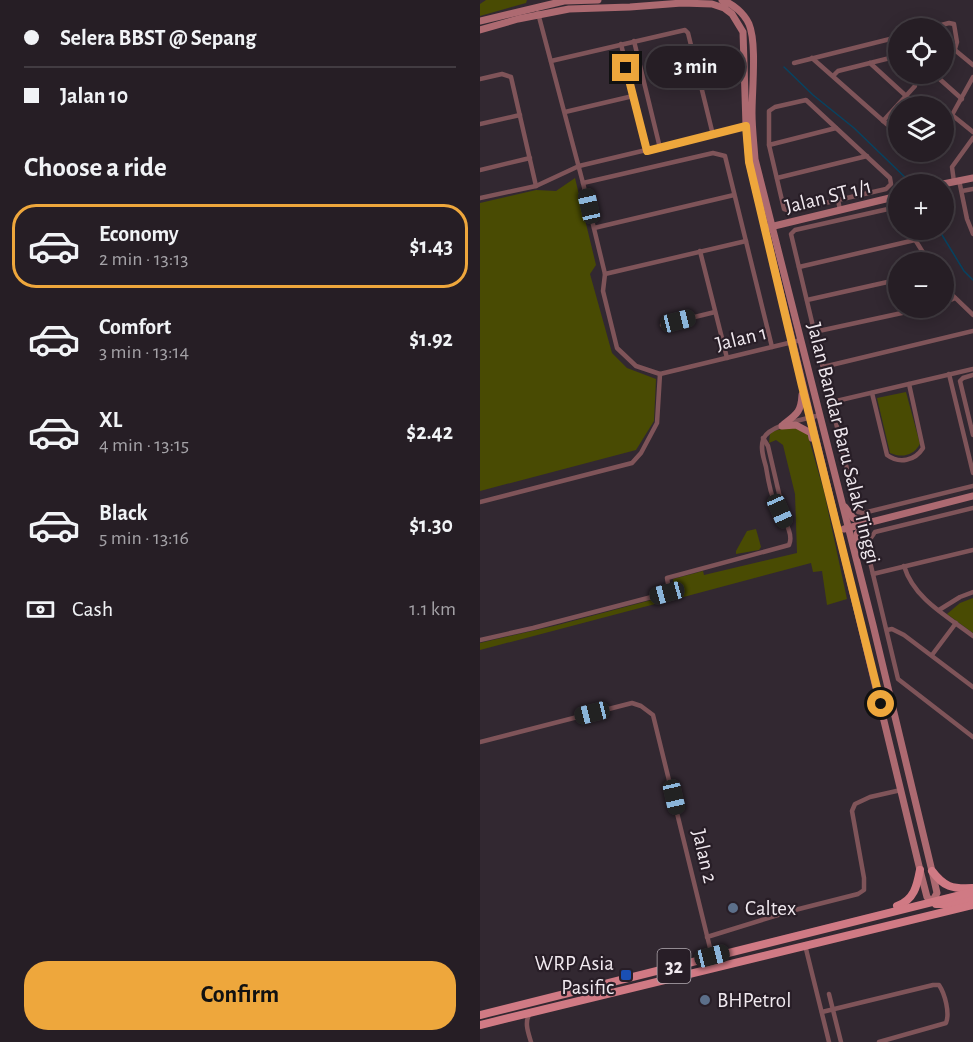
<!DOCTYPE html>
<html lang="en">
<head>
<meta charset="utf-8">
<style>
	body { margin:0; font-family:"Alegreya Sans",sans-serif; background:#2e272d; color:#f1f3f6; height:100vh; display:flex; flex-direction:column; font-size:22px; white-space:nowrap }
	* { box-sizing:border-box; margin:0 }
	p { font-size:20px; color:#a4a2a7 }
	.icon { flex:none; width:33px; height:33px; fill:none; stroke:currentColor; stroke-width:2; stroke-linecap:round; stroke-linejoin:round }
	.map { position:relative; flex:1; overflow:hidden }
	.panel { display:flex; flex-direction:column; background:#261e25; width:480px }
	.panel>* { flex:none }
	.guide { display:grid; align-content:center; height:132px; padding:0 24px; background:#261e25 }
	.fabs { position:absolute; left:408px; top:18px; display:grid; gap:12px }
	.fabs a { display:grid; place-items:center; width:66px; height:66px; border-radius:50%; background:#261e25; box-shadow:0 3px 15px #0003,0 0 0 2px #423c42; font-size:30px }
	.end { position:absolute; width:27px; height:27px; margin:-14px; border:8px solid #eea73c; background:#111; box-shadow:0 0 0 3px #111 }
	.from { border-radius:50% }
	.bubble { position:absolute; height:42px; border-radius:21px; background:#261e25; box-shadow:0 3px 15px #0003,0 0 0 2px #423c42; font-size:20px; font-weight:700; line-height:42px; text-align:center }
	.car { position:absolute; width:18px; height:36px; margin:-18px -9px; border-radius:8px; box-shadow:0 0 4px 2px #0007; background:linear-gradient(#222 24%,#8ab4d8 0 40%,#222 0 76%,#8ab4d8 0 86%,#222 0) }
	.guide b { display:flex; align-items:center; gap:21px; height:57px; font-size:22px }
	.guide b+b { border-top:2px solid #423c42 }
	.guide i { width:15px; height:15px; background:#f1f3f6 }
	ul { padding:0; list-style:none }
	li { display:flex; align-items:center; gap:18px; height:84px; margin:0 12px 9px; padding:0 12px; border:3px solid transparent; border-radius:24px }
	li div { flex:1 }
	li b { display:block; font-size:22px }
	li em { font-style:normal; font-weight:700 }
	li.current { border-color:#eea73c }
	li>.icon { width:54px; height:54px; stroke-width:1.5 }
	h2 { padding:0 24px; font-size:27px; line-height:72px }
	.pay { display:flex; align-items:center; gap:15px; height:66px; padding:0 24px; font-size:22px }
	.pay p { margin-inline-start:auto }
	.button { display:flex; gap:12px; margin-top:auto; padding:12px 24px }
	.button a { flex:1; height:69px; border-radius:24px; background:#eea73c; color:#111; font-size:24px; font-weight:700; line-height:69px; text-align:center }
	main { display:flex; flex:1; min-height:0 }
	.map>svg:first-child { display:block }
	.green { fill:#494b03 }
	.lines { fill:none; stroke-linecap:round; stroke-linejoin:round }
	.stream { stroke:#074361; stroke-width:1.5 }
	.street { stroke:#7f5459; stroke-width:4.5 }
	.secondary { stroke:#ad6a71; stroke-width:7 }
	.primary { stroke:#d07a84; stroke-width:8 }
	.route { stroke:#eea73c; stroke-width:8 }
	.service-dot { fill:#5c6f8a; stroke:#281e27; stroke-width:2 }
	.transit-dot { fill:#1a4fb4; stroke:#281e27; stroke-width:2 }
	.labels { text-anchor:middle; stroke-width:4.5; stroke-linejoin:round; paint-order:stroke }
	.shield { fill:#281e27; stroke:#b4acb3; stroke-width:1.5 }
	.shield-label { font-size:20px; font-weight:bold; fill:#f0e9ef }
	.street-label { font-size:21px; fill:#f0e9ef; stroke:#281e27 }
	.poi-label { font-size:21px; fill:#f0e9ef; stroke:#281e27; text-anchor:start }
</style>
</head>
<body>
<main>
<section class="panel">
<div class="guide">
<b><i class="from"></i>Selera BBST @ Sepang</b>
<b><i></i>Jalan 10</b>
</div>
<h2>Choose a ride</h2>
<ul>
<li class="current"><svg class="icon" aria-label="car" viewBox="0 0 24 24"><path d="M5 17H2v-5l4-1 3-4h7l3 4 3 1v5h-3M9 17h6M6 11h13"/><circle cx="7" cy="17" r="2"/><circle cx="17" cy="17" r="2"/></svg><div><b>Economy</b><p>2 min · 13:13</p></div><em>$1.43</em></li>
<li><svg class="icon" aria-label="car" viewBox="0 0 24 24"><path d="M5 17H2v-5l4-1 3-4h7l3 4 3 1v5h-3M9 17h6M6 11h13"/><circle cx="7" cy="17" r="2"/><circle cx="17" cy="17" r="2"/></svg><div><b>Comfort</b><p>3 min · 13:14</p></div><em>$1.92</em></li>
<li><svg class="icon" aria-label="car" viewBox="0 0 24 24"><path d="M5 17H2v-5l4-1 3-4h7l3 4 3 1v5h-3M9 17h6M6 11h13"/><circle cx="7" cy="17" r="2"/><circle cx="17" cy="17" r="2"/></svg><div><b>XL</b><p>4 min · 13:15</p></div><em>$2.42</em></li>
<li><svg class="icon" aria-label="car" viewBox="0 0 24 24"><path d="M5 17H2v-5l4-1 3-4h7l3 4 3 1v5h-3M9 17h6M6 11h13"/><circle cx="7" cy="17" r="2"/><circle cx="17" cy="17" r="2"/></svg><div><b>Black</b><p>5 min · 13:16</p></div><em>$1.30</em></li>
</ul>
<div class="pay"><svg class="icon" aria-label="cash" viewBox="0 0 24 24"><path d="M3 7h18v10H3z"/><circle cx="12" cy="12" r="2"/></svg>Cash<p>1.1 km</p></div>
<div class="button"><a>Confirm</a></div>
</section>
<div class="map">
<svg width="493" height="1042" viewBox="0 0 493 1042">
	<rect width="100%" height="100%" fill="#322831"/>
	<!-- green -->
	<g class="green">
		<polygon points="6,0 47,0 46,3 0,16 0,4"/>
		<polygon points="95,178 116,265 110,274 132,353 147,368 176,379 174,421 156,450 0,491 0,203 56,190 76,191"/>
		<path d="M 426,392 L 440,444 C 433,456 422,458 410,453 L 397,398 Z"/>
		<polygon points="311,427 327,432 329,439 344,492 367,599 347,605 342,571 333,572 331,563 196,599 193,579 223,571 224,575 317,553 315,494 303,445 296,440 289,443 290,434 293,431"/>
		<polygon points="276,529 281,547 279,550 256,554 256,551 267,531"/>
		<polygon points="194,594 194,599 0,650 0,643 74,626"/>
		<polygon points="493,598 493,633 467,614 480,603"/>
	</g>
	<g class="lines">
		<!-- stream -->
		<g class="stream">
			<polyline points="304,67 333,95 374,128 432,184"/>
			<polyline points="459,230 484,271 493,280"/>
		</g>
		<!-- street -->
		<g class="street">
			<polyline points="58,13 103,183 125,274 123,291 137,348 156,366 180,374 321,340"/>
			<polyline points="450,28 469,23 474,24 477,42 475,49"/>
			<polyline points="154,41 180,148"/>
			<polyline points="141,44 167,151"/>
			<polyline points="464,45 470,46 493,65"/>
			<polyline points="332,58 418,134"/>
			<polyline points="71,61 205,30 208,33 233,135"/>
			<polyline points="314,63 418,37"/>
			<polyline points="390,63 437,106"/>
			<polyline points="454,74 482,99"/>
			<polyline points="353,76 358,71 418,56"/>
			<polyline points="0,79 22,74 31,77 56,186"/>
			<polyline points="85,112 153,96"/>
			<polyline points="472,115 493,132"/>
			<polyline points="403,121 435,86"/>
			<polyline points="0,124 40,115"/>
			<polyline points="464,126 472,115 493,77"/>
			<polyline points="289,145 356,128"/>
			<polyline points="438,152 442,152"/>
			<polyline points="0,170 50,158"/>
			<polyline points="297,178 387,156"/>
			<polyline points="479,180 487,219 493,234"/>
			<polyline points="474,182 472,167 493,138"/>
			<polyline points="103,183 233,153 245,156 292,347"/>
			<polyline points="482,191 493,189"/>
			<polyline points="0,198 56,186 99,166 267,126"/>
			<polyline points="358,200 311,211 304,209 289,145 289,111 295,107 326,100 410,178 411,184 406,189 358,200 360,210"/>
			<polyline points="417,207 315,230 311,234 376,507 378,512 383,513 493,486"/>
			<polyline points="114,228 254,195"/>
			<polyline points="429,230 449,262"/>
			<polyline points="220,251 247,358"/>
			<polyline points="319,267 435,240"/>
			<polyline points="125,274 266,241"/>
			<polyline points="464,287 493,315"/>
			<polyline points="327,300 412,281"/>
			<polyline points="464,303 475,298"/>
			<polyline points="182,325 235,312"/>
			<polyline points="334,332 445,308"/>
			<polyline points="343,367 493,331"/>
			<polyline points="469,374 493,473"/>
			<polyline points="493,375 483,378 480,381 493,435"/>
			<path d="M 392,393 L 407,455 C 419,464 435,461 443,448 L 429,384"/>
			<polyline points="352,402 493,369"/>
			<polyline points="283,438 288,446 301,502 300,511"/>
			<polyline points="0,502 152,463 161,453 177,423 180,374"/>
			<polyline points="493,508 395,532 386,545 418,679 493,737"/>
			<path d="M 424,566 C 434,599 467,616 493,636"/>
			<polyline points="393,574 493,550"/>
			<polyline points="459,610 480,597 493,592"/>
			<polyline points="407,630 412,629 424,635 493,687"/>
			<path d="M 0,640 L 53,628 L 187,593 L 189,590 L 187,578 L 309,545 C 315,532 300,515 295,503 C 290,493 288,479 286,467 C 284,459 280,449 283,440 C 287,425 326,419 340,415"/>
			<polyline points="452,655 476,623"/>
			<polyline points="0,742 152,703 161,706 173,715 232,956"/>
			<polyline points="227,937 311,911 378,894 384,890 384,878 372,811 375,804 390,797 421,790"/>
			<polyline points="325,945 349,1042"/>
			<polyline points="349,994 361,1042"/>
			<path d="M 342,1012 L 453,985 L 459,985 C 465,994 470,1013 466,1023 L 399,1042"/>
			<path d="M 50,1013 C 44,1022 48,1032 51,1042"/>
		</g>
		<!-- secondary -->
		<g class="secondary">
			<polyline points="0,21 84,1 118,0"/>
			<path d="M 0,30 L 38,19 L 89,9 L 150,7 L 202,3 L 232,4 L 244,8 L 252,14 L 263,32 L 266,126 L 269,162 L 440,870 L 447,897 L 452,902 L 457,893 L 452,871 L 393,625 L 275,159 C 274,144 272,128 272,113 C 272,90 277,43 269,24 C 264,13 253,4 242,0"/>
			<polyline points="463,184 493,178"/>
			<polyline points="290,227 418,196"/>
			<path d="M 304,424 C 317,414 321,412 322,395"/>
			<polyline points="302,426 316,425 331,433 332,438"/>
			<polyline points="365,507 373,518 386,523"/>
			<polyline points="364,529 493,496"/>
			<polyline points="375,547 377,534 386,523"/>
		</g>
		<!-- primary -->
		<g class="primary">
			<path d="M 452,871 C 464,887 472,889 492,888"/>
			<polyline points="456,904 466,904 493,898"/>
			<path d="M 417,906 C 434,900 437,886 440,870"/>
			<polyline points="0,1015 493,892"/>
			<polyline points="0,1025 493,905"/>
		</g>
	</g>
	<g class="lines">
		<!-- route -->
		<polyline class="route" points="146,68 167,151 266,126 269,162 322,386 401,704"/>
	</g>
	<!-- markers -->
	<g class="service-dot">
		<circle cx="253" cy="908" r="6"/>
		<circle cx="225" cy="1000" r="6"/>
	</g>
	<rect class="transit-dot" x="140" y="969" width="12" height="12" rx="3"/>
	<g class="labels">
		<!-- shield labels -->
		<rect class="shield" x="177.5" y="949" width="33" height="34" rx="4.5"/>
		<g class="shield-label">
			<text x="194" y="973">32</text>
		</g>
		<!-- street labels -->
		<g class="street-label">
			<text transform="translate(348 196) rotate(-14)" y="7">Jalan ST 1/1</text>
			<text transform="translate(261 338) rotate(-14)" y="7">Jalan 1</text>
			<text transform="translate(364 443) rotate(76)" y="7">Jalan Bandar Baru Salak Tinggi</text>
			<text transform="translate(225 856) rotate(77)" y="7">Jalan 2</text>
		</g>
		<!-- poi labels -->
		<g class="poi-label">
			<text x="265" y="915">Caltex</text>
			<text x="134" y="970" text-anchor="end">WRP Asia<tspan x="134" dy="24">Pasific</tspan></text>
			<text x="237" y="1007">BHPetrol</text>
		</g>
	</g>
</svg>
<div class="fabs">
<a><svg class="icon" aria-label="locate" viewBox="0 0 24 24"><circle cx="12" cy="12" r="6"/><path d="M12 2v4M12 18v4M2 12h4M18 12h4"/></svg></a>
<a><svg class="icon" aria-label="layers" viewBox="0 0 24 24"><path d="M12 4l9 5-9 5-9-5zM3 14l9 5 9-5"/></svg></a>
<a>+</a>
<a>−</a>
</div>
<i class="end from" style="left:401px;top:704px"></i>
<i class="end" style="left:146px;top:68px"></i>
<div class="bubble" style="left:166px;top:46px;width:99px">3 min</div>
<i class="car" style="left:109px;top:206px;rotate:347deg"></i>
<i class="car" style="left:198px;top:321px;rotate:76deg"></i>
<i class="car" style="left:300px;top:511px;rotate:156deg"></i>
<i class="car" style="left:187px;top:593px;rotate:255deg"></i>
<i class="car" style="left:112px;top:713px;rotate:256deg"></i>
<i class="car" style="left:194px;top:797px;rotate:167deg"></i>
<i class="car" style="left:232px;top:956px;rotate:76deg"></i>
</div>
</main>
</body>
</html>
